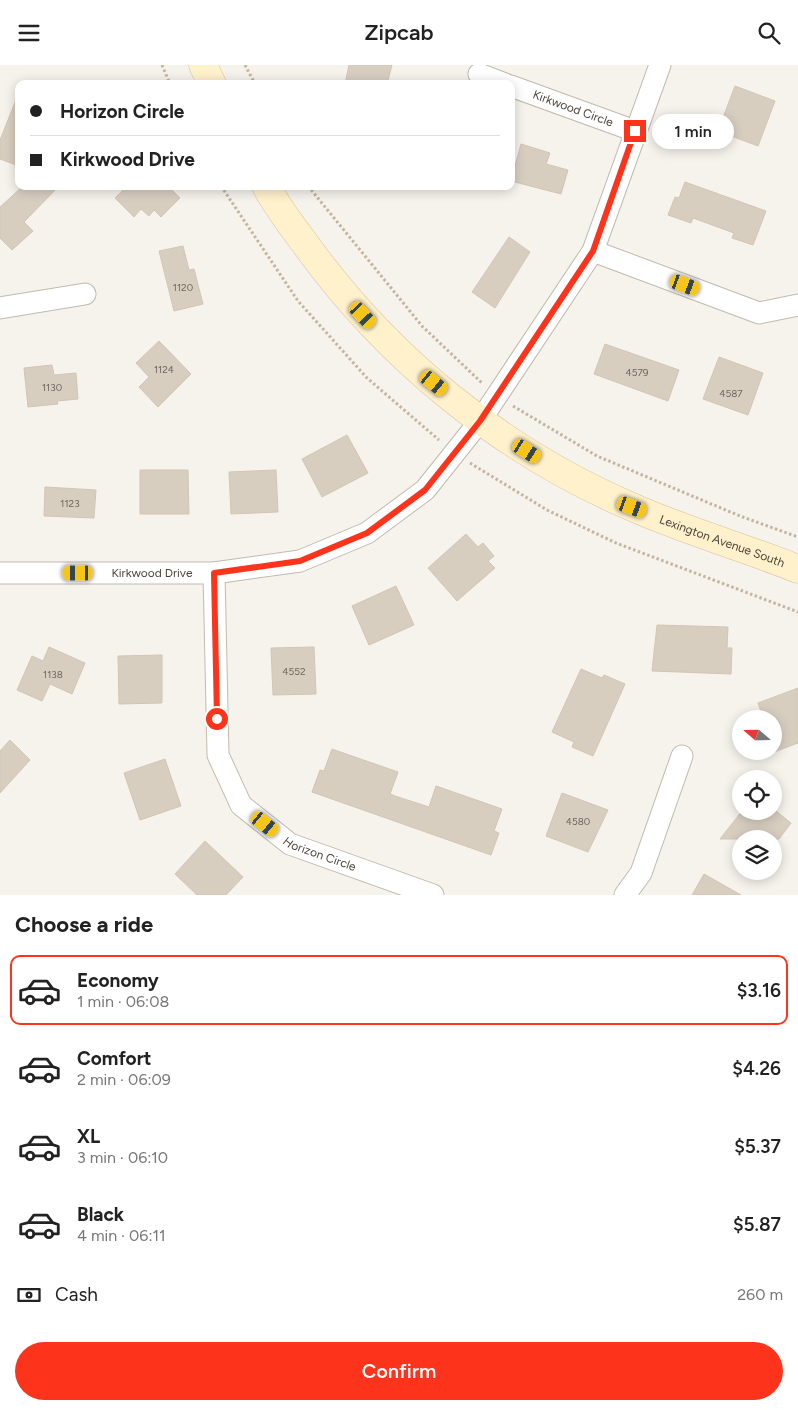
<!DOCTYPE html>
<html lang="en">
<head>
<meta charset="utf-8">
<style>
	body { margin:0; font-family:Figtree,sans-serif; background:#f2f2f2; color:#222; height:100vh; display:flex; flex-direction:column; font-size:19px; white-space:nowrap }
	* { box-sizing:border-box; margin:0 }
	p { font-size:16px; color:#767676 }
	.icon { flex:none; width:28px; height:28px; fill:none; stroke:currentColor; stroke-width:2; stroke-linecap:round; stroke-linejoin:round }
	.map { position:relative; height:830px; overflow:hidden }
	.drawer { display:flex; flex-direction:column; background:#fff; flex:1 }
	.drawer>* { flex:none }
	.banner { position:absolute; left:15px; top:15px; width:500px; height:110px; border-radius:10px; box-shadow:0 2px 12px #0003; display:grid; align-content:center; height:110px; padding:0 15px; background:#fff }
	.needle { width:32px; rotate:290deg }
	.buttons { position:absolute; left:732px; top:645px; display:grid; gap:10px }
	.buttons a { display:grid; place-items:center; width:50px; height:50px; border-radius:50%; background:#fff; box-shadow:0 2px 12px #0003; font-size:25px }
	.end { position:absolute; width:22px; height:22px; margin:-11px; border:6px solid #fd341b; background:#fff; box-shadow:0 0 0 2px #fff }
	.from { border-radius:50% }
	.bubble { position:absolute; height:35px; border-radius:18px; background:#fff; box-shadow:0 2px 12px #0003; font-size:16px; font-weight:600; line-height:35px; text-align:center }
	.car { position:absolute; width:15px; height:30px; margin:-15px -8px; border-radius:6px; box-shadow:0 0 4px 1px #0007; background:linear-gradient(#f5c518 24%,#345 0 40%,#f5c518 0 76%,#345 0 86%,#f5c518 0) }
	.banner b { display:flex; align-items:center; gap:18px; height:48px; font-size:19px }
	.banner b+b { border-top:1px solid #e0e0e0 }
	.banner i { width:12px; height:12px; background:#222 }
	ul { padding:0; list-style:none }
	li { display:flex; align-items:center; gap:15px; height:70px; margin:0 10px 8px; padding:0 5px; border:2px solid transparent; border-radius:10px }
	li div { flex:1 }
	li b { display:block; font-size:19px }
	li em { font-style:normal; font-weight:600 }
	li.current { border-color:#fd341b }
	li>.icon { width:45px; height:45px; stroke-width:1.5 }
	h2 { padding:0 15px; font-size:22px; line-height:60px }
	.pay { display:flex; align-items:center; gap:12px; height:55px; padding:0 15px; font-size:19px }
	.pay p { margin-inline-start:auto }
	.button { display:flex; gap:10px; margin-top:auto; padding:10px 15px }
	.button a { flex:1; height:58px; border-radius:30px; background:#fd341b; color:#fff; font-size:20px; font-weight:600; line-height:58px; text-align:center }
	header { display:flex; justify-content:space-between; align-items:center; height:65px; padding:0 15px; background:#fff; font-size:22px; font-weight:600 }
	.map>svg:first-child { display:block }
	.building { fill:#d8cec0; stroke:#d3c5b3 }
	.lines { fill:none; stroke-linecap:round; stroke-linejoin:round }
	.street-casing { stroke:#c2baad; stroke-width:23 }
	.secondary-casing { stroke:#d6c49b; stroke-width:29 }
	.path { stroke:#c4b59e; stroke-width:3; stroke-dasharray:2.5 2.5; stroke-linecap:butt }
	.street { stroke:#fff; stroke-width:21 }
	.secondary { stroke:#fff1cc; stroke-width:28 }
	.route { stroke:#fd341b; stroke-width:6 }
	.labels { text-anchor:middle; stroke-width:4; stroke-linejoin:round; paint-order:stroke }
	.number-label { font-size:10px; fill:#6e665b }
	.street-label { font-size:12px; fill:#4b4339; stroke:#fff }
</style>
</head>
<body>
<header><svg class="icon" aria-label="menu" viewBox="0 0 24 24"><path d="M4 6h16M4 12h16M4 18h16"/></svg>Zipcab<svg class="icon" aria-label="search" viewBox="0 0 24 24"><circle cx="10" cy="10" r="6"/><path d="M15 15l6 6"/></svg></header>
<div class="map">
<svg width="798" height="830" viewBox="0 0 798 830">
	<rect width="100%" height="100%" fill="#f6f2ec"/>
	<!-- building -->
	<g class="building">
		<polygon points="349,0 392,0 387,19 345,19"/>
		<polygon points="735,21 775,36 758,81 718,66"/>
		<polygon points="18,30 19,31 19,101 0,94 0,75"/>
		<polygon points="521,79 550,88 546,99 568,105 561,129 511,116"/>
		<polygon points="685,117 766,146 753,180 732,173 734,168 693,153 691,158 668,150 675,132 679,133"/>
		<polygon points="23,121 59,121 24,157 33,166 12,185 0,173 0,142"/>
		<polygon points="127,121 168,121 180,133 161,152 154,145 149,151 141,144 134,152 115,133"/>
		<polygon points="509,172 530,187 495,243 472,227"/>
		<polygon points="183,181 189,205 194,204 203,239 174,246 159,186"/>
		<polygon points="159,276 191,309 158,342 139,322 149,312 136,298"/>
		<polygon points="605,279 679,305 668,336 594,309"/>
		<polygon points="719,292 763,308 748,350 703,334"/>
		<polygon points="52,300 54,310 76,308 78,334 57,336 58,339 28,342 24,303"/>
		<polygon points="347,370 368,408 322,432 302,394"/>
		<polygon points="140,405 188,405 189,449 140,449"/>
		<polygon points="276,405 278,447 231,449 229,407"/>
		<polygon points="45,422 96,425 94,453 44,451"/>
		<polygon points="466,469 478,482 483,478 494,491 488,496 495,503 457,536 428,503"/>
		<polygon points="396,521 414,560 369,580 352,541"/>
		<polygon points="657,560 728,562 727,583 732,583 731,609 652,606"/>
		<polygon points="49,582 85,598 72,629 50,619 42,636 17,625 32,591 43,596"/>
		<polygon points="314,582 316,629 273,630 271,583"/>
		<polygon points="162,590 162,638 119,639 118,591"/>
		<polygon points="581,604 602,613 604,610 625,619 593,691 572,682 574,677 552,667"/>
		<polygon points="798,623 798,678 774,687 774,654 764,654 758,638"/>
		<polygon points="10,675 30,695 0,728 0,686"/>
		<polygon points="332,684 398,707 390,729 395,731 429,742 436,721 502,744 494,766 499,768 491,790 312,727 320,705 324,706"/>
		<polygon points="165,694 181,741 140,755 124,708"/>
		<polygon points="562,728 608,745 588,787 546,771"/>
		<polygon points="742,746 776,746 791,758 779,774 720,774"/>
		<polygon points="205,776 243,812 226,830 197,830 175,809"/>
		<polygon points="704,809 741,830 692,830"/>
	</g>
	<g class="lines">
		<defs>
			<g id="street">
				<polyline points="479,9 505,19"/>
				<path id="s1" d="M 511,21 L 635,66"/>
				<polyline points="593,186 759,248 798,240"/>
				<polyline points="0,243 85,229"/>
				<path id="s2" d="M 0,508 L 214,508 L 300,496 L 367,468 L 425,425 L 480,356 L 593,186 L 660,0"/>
				<path id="s3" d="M 214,508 L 218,690 L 241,740 L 290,779 L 433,830"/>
				<polyline points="625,830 641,808 682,691"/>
			</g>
			<g id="secondary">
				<polyline points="203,0 212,19"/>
				<path id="s4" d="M 266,121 C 277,142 292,161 306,180 C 389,295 502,386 632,442 C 686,466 743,482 798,504"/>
			</g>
		</defs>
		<!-- street casing -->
		<use href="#street" class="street-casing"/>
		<!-- secondary casing -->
		<use href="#secondary" class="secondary-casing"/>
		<!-- path -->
		<g class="path">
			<polyline points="162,0 170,19"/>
			<polyline points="245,0 255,19"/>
			<polyline points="221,121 298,236 367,313 439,375"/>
			<polyline points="308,121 422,261 482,318"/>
			<polyline points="513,341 597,391 740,451 798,472"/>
			<polyline points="470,398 547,445 616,478 798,547"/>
		</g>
		<!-- street -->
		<use href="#street" class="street"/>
		<!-- secondary -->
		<use href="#secondary" class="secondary"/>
	</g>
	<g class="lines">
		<!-- route -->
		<polyline class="route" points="217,654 214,508 300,496 367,468 425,425 480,356 593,186 635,66"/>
	</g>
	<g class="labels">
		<!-- number labels -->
		<g class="number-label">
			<text x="183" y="226">1120</text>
			<text x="164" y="308">1124</text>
			<text x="637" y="311">4579</text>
			<text x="52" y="326">1130</text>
			<text x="731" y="332">4587</text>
			<text x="70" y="442">1123</text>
			<text x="294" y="610">4552</text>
			<text x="53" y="613">1138</text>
			<text x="578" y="760">4580</text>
		</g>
		<!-- street labels -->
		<g class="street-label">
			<text dy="4" stroke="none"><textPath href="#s1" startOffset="66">Kirkwood Circle</textPath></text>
			<text dy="4" stroke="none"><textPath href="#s4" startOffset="591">Lexington Avenue South</textPath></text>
			<text dy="4" stroke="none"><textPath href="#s2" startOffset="152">Kirkwood Drive</textPath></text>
			<text dy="4" stroke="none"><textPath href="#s3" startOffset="331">Horizon Circle</textPath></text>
		</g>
	</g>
</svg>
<div class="buttons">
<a><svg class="needle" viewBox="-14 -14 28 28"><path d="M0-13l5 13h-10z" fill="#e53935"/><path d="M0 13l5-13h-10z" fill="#767676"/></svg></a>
<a><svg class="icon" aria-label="locate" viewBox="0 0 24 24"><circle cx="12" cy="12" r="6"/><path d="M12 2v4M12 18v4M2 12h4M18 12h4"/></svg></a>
<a><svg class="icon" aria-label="layers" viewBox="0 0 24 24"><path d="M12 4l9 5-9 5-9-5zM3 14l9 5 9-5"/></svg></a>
</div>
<i class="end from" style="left:217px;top:654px"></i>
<i class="end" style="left:635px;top:66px"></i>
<div class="bubble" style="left:652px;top:49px;width:82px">1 min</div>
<i class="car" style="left:685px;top:220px;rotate:110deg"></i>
<i class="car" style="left:363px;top:250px;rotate:137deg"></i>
<i class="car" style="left:434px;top:318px;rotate:129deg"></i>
<i class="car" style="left:527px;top:386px;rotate:122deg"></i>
<i class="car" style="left:632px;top:442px;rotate:110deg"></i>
<i class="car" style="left:78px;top:508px;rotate:270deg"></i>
<i class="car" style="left:265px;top:759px;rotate:129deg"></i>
<div class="banner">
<b><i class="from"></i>Horizon Circle</b>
<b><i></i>Kirkwood Drive</b>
</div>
</div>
<section class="drawer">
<h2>Choose a ride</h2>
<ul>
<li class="current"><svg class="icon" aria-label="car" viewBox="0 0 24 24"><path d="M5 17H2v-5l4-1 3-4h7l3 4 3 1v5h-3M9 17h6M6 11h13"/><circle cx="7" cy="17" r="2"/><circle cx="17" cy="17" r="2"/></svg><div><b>Economy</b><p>1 min · 06:08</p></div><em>$3.16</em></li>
<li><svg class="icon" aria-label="car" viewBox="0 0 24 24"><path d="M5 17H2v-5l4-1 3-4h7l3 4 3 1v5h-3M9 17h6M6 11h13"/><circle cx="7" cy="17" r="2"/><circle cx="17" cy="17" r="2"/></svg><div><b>Comfort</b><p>2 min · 06:09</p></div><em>$4.26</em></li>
<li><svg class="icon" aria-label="car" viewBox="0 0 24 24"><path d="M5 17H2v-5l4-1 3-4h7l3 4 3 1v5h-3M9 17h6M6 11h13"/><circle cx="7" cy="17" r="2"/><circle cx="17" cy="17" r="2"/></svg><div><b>XL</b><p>3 min · 06:10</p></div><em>$5.37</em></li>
<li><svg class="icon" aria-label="car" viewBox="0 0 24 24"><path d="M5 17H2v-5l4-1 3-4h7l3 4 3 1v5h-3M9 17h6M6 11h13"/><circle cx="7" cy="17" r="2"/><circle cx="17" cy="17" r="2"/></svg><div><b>Black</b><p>4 min · 06:11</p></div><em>$5.87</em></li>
</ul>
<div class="pay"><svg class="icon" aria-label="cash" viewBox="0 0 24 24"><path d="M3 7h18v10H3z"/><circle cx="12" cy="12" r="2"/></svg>Cash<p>260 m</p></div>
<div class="button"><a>Confirm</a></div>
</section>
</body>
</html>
